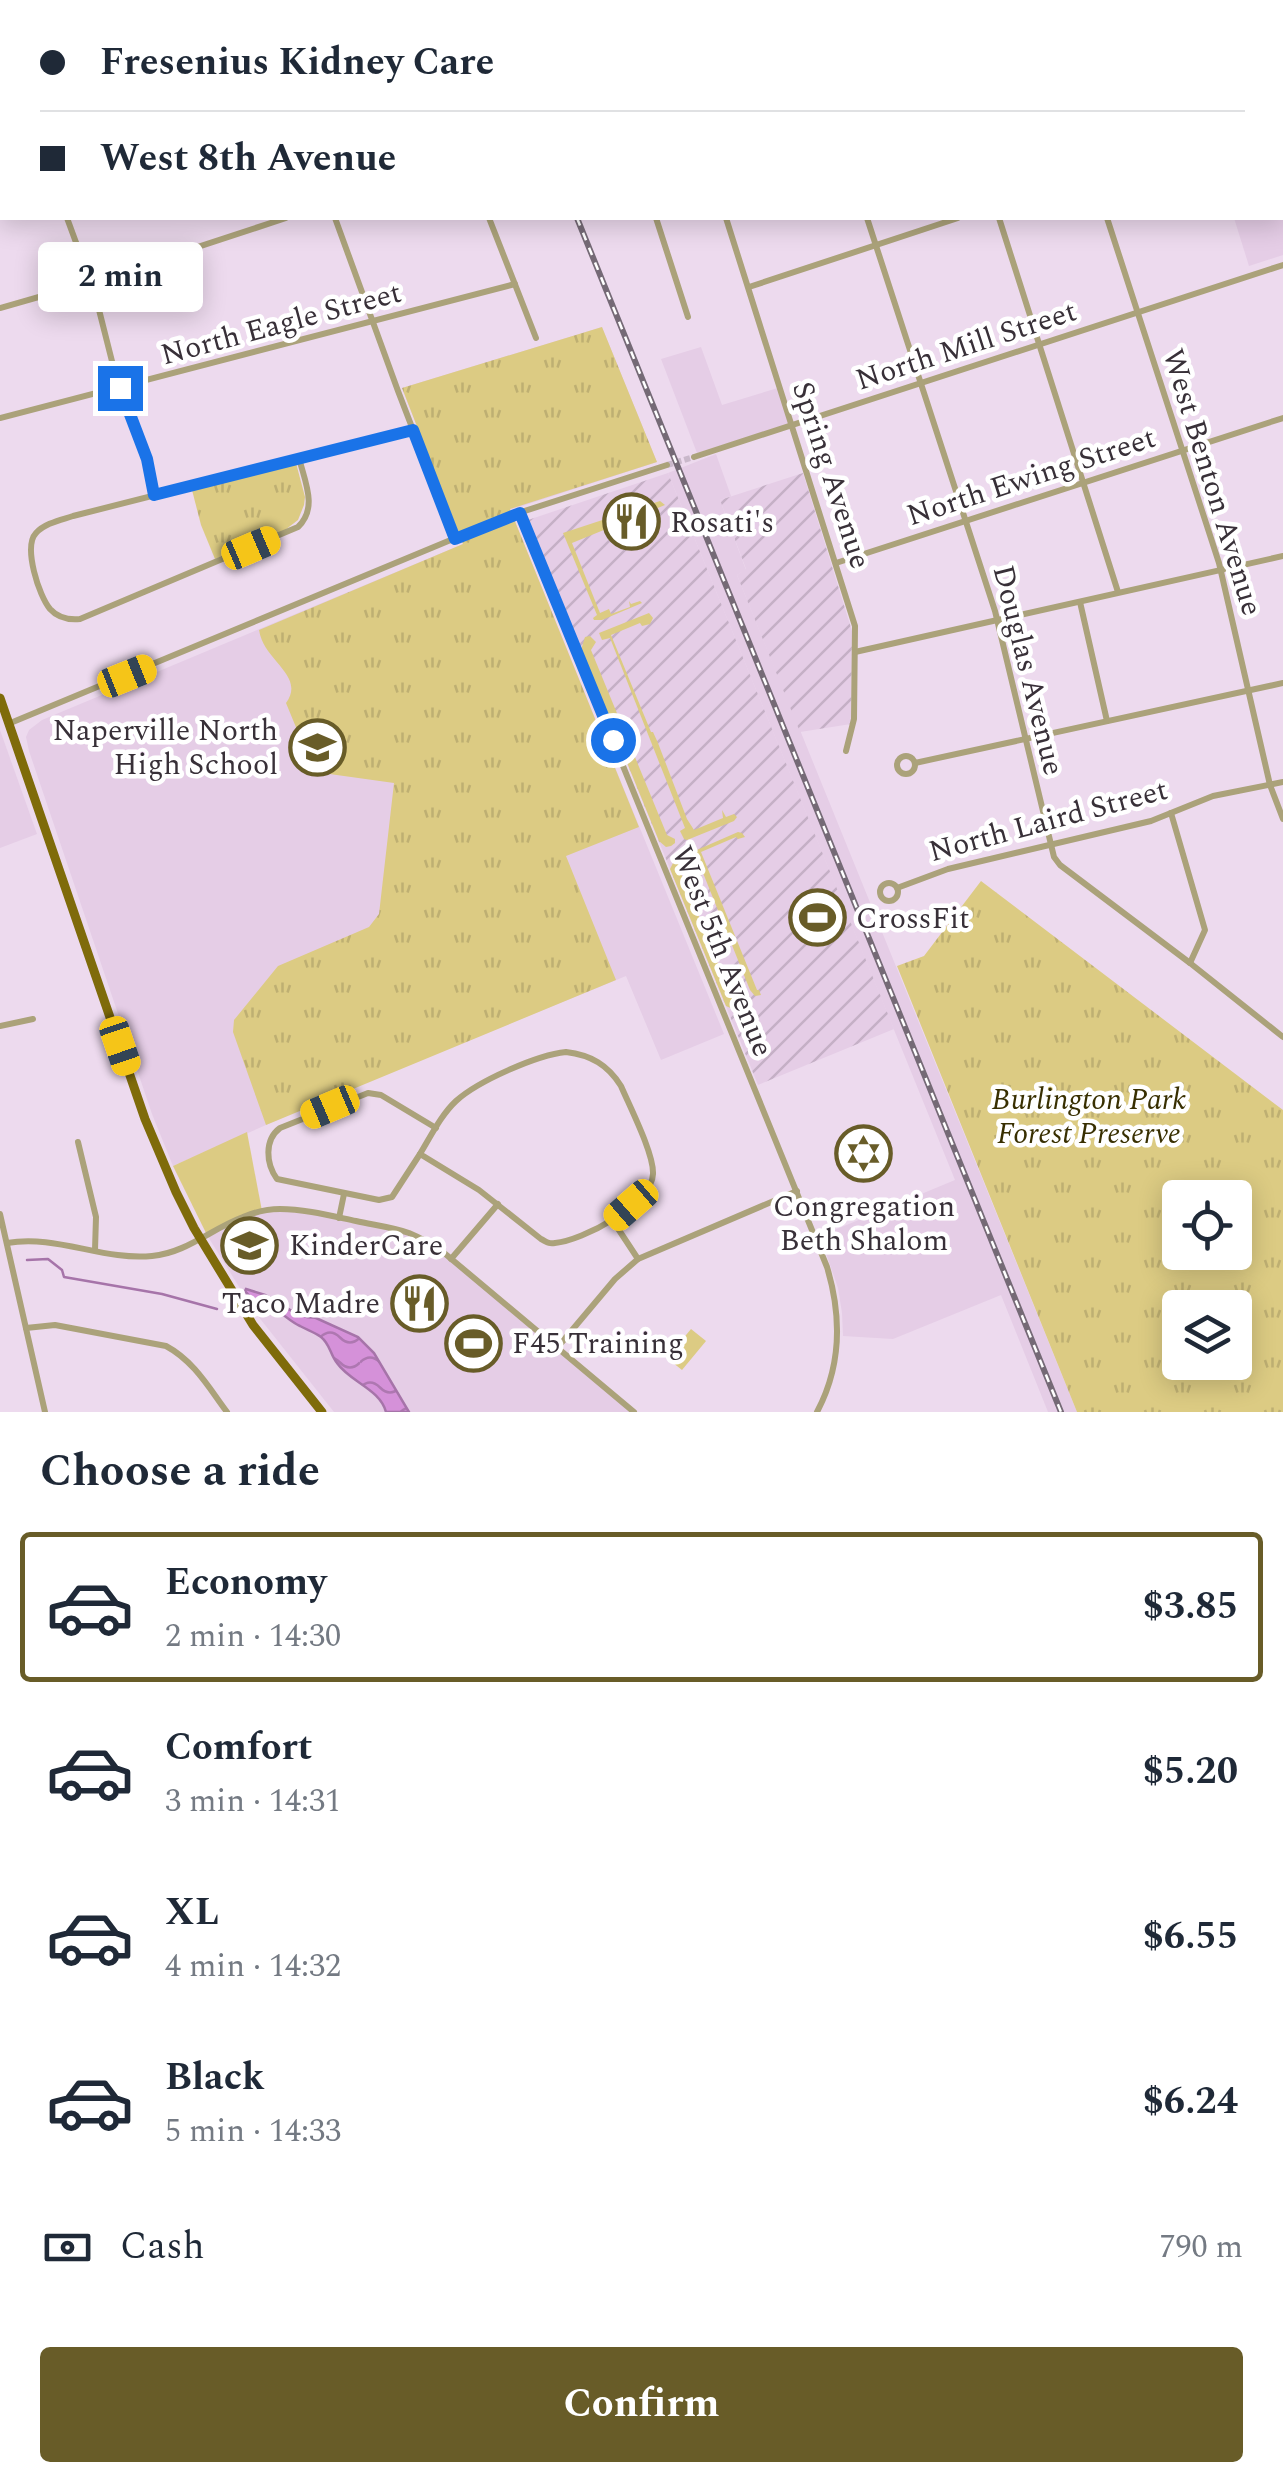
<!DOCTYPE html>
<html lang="en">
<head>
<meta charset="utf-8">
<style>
	body { margin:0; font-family:Spectral,serif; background:#f2f2f3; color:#1f2937; height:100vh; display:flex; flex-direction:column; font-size:38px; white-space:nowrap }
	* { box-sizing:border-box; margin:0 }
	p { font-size:32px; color:#747a83 }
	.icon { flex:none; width:55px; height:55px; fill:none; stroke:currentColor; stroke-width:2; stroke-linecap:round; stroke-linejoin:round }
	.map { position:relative; height:1412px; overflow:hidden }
	.sheet { display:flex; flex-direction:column; background:#fff; flex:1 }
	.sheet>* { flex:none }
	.guide { position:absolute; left:0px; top:0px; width:1285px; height:220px; box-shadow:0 5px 25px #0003; display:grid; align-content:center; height:220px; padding:0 40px; background:#fff }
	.buttons { position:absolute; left:1162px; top:1180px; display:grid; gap:20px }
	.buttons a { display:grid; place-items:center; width:90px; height:90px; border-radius:10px; background:#fff; box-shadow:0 5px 25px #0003; font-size:50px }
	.end { position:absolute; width:45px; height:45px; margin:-22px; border:12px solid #1a73e8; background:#fff; box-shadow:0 0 0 5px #fff }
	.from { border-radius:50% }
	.bubble { position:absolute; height:70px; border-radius:10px; background:#fff; box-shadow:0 5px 25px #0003; font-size:32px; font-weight:700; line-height:70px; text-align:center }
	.car { position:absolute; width:30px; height:60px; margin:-30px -15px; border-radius:12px; box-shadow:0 0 8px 2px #0007; background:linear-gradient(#f5c518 24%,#345 0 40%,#f5c518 0 76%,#345 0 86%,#f5c518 0) }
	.guide b { display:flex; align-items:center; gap:35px; height:95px; font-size:38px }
	.guide b+b { border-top:2px solid #e0e1e3 }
	.guide i { width:25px; height:25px; background:#1f2937 }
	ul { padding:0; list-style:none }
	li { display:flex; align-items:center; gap:30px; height:150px; margin:0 20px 15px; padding:0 20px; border:5px solid transparent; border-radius:10px }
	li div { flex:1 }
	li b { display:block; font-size:38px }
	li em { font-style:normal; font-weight:700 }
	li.on { border-color:#685c28 }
	li>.icon { width:90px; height:90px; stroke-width:1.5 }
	h2 { padding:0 40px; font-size:45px; line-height:120px }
	.pay { display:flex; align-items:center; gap:25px; height:110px; padding:0 40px; font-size:38px }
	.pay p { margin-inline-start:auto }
	.primary-button { display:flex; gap:20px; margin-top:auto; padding:20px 40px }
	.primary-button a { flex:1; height:115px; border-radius:10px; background:#685c28; color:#fff; font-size:40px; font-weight:700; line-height:115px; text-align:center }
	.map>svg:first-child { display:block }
	.built { fill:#e5cde6 }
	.industrial { fill:url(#industrial-furrows) }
	.green { fill:#dccb83 }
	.park { fill:url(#park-tufts); fill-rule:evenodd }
	.water { fill:url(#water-waves); stroke:#a674a9; stroke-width:2.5 }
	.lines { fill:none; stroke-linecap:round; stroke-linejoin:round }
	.stream { stroke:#a674a9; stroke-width:2.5 }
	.minor-tunnel { stroke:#c9b8ca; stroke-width:6; stroke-dasharray:6 3; stroke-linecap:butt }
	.minor { stroke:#aba27a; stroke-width:6 }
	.major { stroke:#7f6b0a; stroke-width:9 }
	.rail-casing { stroke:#756a76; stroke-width:6 }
	.rail { stroke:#fff; stroke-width:2.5; stroke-dasharray:8; stroke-linecap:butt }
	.route { stroke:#1a73e8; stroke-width:12 }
	.labels { text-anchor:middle; stroke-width:9; stroke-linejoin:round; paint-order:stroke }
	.street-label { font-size:30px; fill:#383038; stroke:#fff }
	.poi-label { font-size:30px; fill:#383038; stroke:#fff; text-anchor:start }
	.park-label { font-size:30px; font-style:italic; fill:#382f01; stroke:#fff }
</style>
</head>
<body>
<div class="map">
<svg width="1283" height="1412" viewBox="0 0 1283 1412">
	<defs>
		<pattern id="industrial-furrows" width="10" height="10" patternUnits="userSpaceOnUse" patternTransform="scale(2.5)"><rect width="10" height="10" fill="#e5cde6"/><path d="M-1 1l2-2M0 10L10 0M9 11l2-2" fill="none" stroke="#c5b0c6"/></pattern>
		<pattern id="park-tufts" width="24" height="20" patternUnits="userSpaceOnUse" patternTransform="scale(2.5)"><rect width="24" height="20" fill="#dccb83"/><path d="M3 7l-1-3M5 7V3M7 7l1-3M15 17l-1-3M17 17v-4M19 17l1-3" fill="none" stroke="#beaf72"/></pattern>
		<pattern id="water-waves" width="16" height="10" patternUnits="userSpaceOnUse" patternTransform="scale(2.5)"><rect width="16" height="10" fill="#d591d9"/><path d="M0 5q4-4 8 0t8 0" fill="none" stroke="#ae77b1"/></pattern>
	</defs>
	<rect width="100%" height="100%" fill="#eddaee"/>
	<!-- built -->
	<g class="built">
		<polygon points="1283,184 1283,255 1249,266 1234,218 1282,218"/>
		<polygon points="602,327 657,462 510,510 724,1034 661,1060 626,976 325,1099 173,1166 152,1114 29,751 26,737 29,730 42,720 463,544 402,388"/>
		<polygon points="701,347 722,405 781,387 793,423 697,453 661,359"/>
		<polygon points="716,454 731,496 720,500 746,570 737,575 1077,1412 1048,1412 1001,1295 893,1339 843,1336 842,1313 838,1288 820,1236 955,1180 668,473"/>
		<polygon points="0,730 37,834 0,848"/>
		<polygon points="297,1210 403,1231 425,1240 634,1412 334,1412 254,1311 207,1235 249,1215"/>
	</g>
	<!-- industrial -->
	<g class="industrial">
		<polygon points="668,473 894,1029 758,1085 528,520"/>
		<polygon points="803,473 852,631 851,724 800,732 737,575 746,569 720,500"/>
	</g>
	<!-- green -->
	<g class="green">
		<polygon points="660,501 665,505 572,543 600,613 609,609 611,614 630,607 629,601 631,604 640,601 642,603 602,620 594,620 593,618 597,615 563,533"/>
		<polygon points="649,613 653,618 650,624 642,626 640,623 611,635 651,732 653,732 658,743 687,819 694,830 723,818 722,810 726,817 734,814 737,817 734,821 687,840 684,839 680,831 685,828 610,638 602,640 599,633"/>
		<polygon points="590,636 596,642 591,650 667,835 675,839 675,843 671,846 666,847 659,841 581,650 585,637"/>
		<polygon points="738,832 742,833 745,837 738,839 736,837 701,852 757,990 759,990 761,995 755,996 750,990 697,858 692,859 690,853"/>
		<polygon points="682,856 685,861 678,866 737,1009 735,1010 726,1006 670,869 676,857"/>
		<polygon points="247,1132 262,1211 207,1235 173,1166"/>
		<polygon points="691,1329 706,1341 682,1370 667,1358"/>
	</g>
	<!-- park -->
	<g class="park">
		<path d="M 602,327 L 657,462 L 510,509 L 639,827 L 566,856 L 616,980 L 266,1125 L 233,1032 L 234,1020 L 278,966 L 369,927 L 379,914 L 394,783 L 301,770 L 300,737 L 286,703 C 306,675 264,662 259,630 L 463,544 L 402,388 Z"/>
		<polygon points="296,463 305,497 304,505 298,520 285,530 215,559 201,525 192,490"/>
		<path d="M 981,881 L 1283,1110 L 1283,1412 L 1077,1412 L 897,966 L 924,956 ZM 1180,1198 L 1235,1198 L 1235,1252 L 1180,1252 ZM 1180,1308 L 1235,1308 L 1235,1362 L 1180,1362 Z"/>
	</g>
	<!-- water -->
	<path class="water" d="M 246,1289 L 265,1295 L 297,1314 L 316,1318 L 358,1337 L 374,1353 L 409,1412 L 386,1412 C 380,1389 350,1382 337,1363 C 330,1354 330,1344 321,1337 C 314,1332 307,1330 300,1326 C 287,1320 274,1307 263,1297 L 253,1300 L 245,1291 Z"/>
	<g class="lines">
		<!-- stream -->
		<polyline class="stream" points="27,1260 48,1259 62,1270 64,1277 162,1294 217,1309"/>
		<!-- minor-tunnel -->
		<polyline class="minor-tunnel" points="667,465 694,457"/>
		<!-- minor -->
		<g class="minor">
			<polyline points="75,0 76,2"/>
			<polyline points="205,0 206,2"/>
			<polyline points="364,0 365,2"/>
			<polyline points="657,0 658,2"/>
			<polyline points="797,0 798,2"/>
			<polyline points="928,0 929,2"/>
			<polyline points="1036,0 1037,2"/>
			<polyline points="1157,2 1164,0"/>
			<polyline points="1282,113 1283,113"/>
			<polyline points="0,162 2,164"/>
			<polyline points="0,195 2,194"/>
			<polyline points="67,218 95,294 119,389 147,459 154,495"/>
			<polyline points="335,218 398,391 455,539"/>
			<polyline points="489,218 536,338"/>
			<polyline points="656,218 688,317"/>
			<polyline points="726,218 855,626 854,719 846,751"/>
			<polyline points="867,218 995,611 1054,857 1060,865 1190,963 1283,1037"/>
			<polyline points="999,218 1118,592"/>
			<polyline points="1107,218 1219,563 1270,785 1283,819"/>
			<polyline points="749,287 958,218"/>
			<polyline points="0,308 91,282 286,218"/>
			<polyline points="0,418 515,284"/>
			<polyline points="694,457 1283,265"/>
			<path d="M 299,458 C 305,482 318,508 298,527 L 80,619 C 69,620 58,618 50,609 C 39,596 23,547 36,533 C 45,523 61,520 73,516 L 413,430"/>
			<path d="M 520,513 L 827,1267 C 842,1317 842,1365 817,1412"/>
			<polyline points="836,563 1283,418"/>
			<polyline points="1080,602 1107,721"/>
			<polyline points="855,652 1283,556"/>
			<polyline points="8,724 506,517 667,465"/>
			<circle cx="906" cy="765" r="9"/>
			<polyline points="915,763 1283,683"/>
			<polyline points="1171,813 1205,930 1190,963"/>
			<circle cx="889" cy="892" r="9"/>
			<polyline points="897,888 948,869 1151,821 1213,796 1283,782"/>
			<polyline points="0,1026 33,1019"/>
			<path d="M 566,1052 C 591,1055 608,1065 621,1086 C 630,1107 654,1154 653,1174 C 652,1204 582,1241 555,1243 C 548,1244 547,1242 541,1239 L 479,1190 L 420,1154 C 431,1136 441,1115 456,1101 C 478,1081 537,1055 566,1052 Z"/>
			<polyline points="78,1142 96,1217 95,1250"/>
			<path d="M 420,1154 L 392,1197 L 379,1200 L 277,1179 C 266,1164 264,1140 280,1128 L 368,1093 L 381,1095 L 436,1128"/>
			<polyline points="0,1214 45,1412"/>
			<polyline points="339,1218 344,1194"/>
			<polyline points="613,1221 638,1259"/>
			<path d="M 7,1243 C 56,1234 103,1261 152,1256 C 186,1253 211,1229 243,1217 C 255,1212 267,1209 280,1209 C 305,1209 332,1216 356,1221 C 374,1225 392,1227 409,1233 C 421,1238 432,1244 443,1252 L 634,1412"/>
			<polyline points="451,1259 498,1204"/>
			<path d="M 26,1328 L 55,1325 L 166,1346 C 194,1361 209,1388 227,1412"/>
			<polyline points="557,1348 615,1279 638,1259 797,1191"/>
		</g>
		<!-- major -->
		<g class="major">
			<polyline points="232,2 239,0"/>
			<polyline points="0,80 2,79"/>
			<polyline points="0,698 145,1119 176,1192 194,1228 253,1325 322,1412"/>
		</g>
		<defs>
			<g id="rail">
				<polyline points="494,0 495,2"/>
				<polyline points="577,218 1061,1412"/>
			</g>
		</defs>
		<!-- rail casing -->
		<use href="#rail" class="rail-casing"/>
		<!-- rail -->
		<use href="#rail" class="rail"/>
	</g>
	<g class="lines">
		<!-- route -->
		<polyline class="route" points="120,388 147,459 154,495 413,430 455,539 520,513 613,740"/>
	</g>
	<!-- icons -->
	<defs>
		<symbol id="restaurant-ring" viewBox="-11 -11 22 22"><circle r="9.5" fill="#fff" stroke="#685c28" stroke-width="1.5"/><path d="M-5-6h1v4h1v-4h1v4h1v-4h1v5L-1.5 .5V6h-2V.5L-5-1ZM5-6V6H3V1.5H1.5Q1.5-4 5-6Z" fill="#685c28"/></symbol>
		<symbol id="school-ring" viewBox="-11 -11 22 22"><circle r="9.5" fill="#fff" stroke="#685c28" stroke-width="1.5"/><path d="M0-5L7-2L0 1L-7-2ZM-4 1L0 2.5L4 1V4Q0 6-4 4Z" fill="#685c28"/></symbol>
		<symbol id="stadium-ring" viewBox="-11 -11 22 22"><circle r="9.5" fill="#fff" stroke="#685c28" stroke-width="1.5"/><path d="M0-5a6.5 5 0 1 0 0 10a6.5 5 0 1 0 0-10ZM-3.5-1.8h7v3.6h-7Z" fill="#685c28"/></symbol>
		<symbol id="synagogue-ring" viewBox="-11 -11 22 22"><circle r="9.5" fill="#fff" stroke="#685c28" stroke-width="1.5"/><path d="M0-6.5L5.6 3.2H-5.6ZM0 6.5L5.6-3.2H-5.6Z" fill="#685c28"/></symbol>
	</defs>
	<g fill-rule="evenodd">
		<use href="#restaurant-ring" x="600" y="490" width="63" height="63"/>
		<use href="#school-ring" x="286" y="716" width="63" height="63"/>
		<use href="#stadium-ring" x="786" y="886" width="63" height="63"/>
		<use href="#synagogue-ring" x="832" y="1122" width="63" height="63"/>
		<use href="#school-ring" x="218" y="1214" width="63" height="63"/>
		<use href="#restaurant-ring" x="388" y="1272" width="63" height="63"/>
		<use href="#stadium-ring" x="442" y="1312" width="63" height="63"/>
	</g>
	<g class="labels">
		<!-- street labels -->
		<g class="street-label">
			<text transform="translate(281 323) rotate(-15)" y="10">North Eagle Street</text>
			<text transform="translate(966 345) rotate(-18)" y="10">North Mill Street</text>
			<text transform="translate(832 475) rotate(72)" y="10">Spring Avenue</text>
			<text transform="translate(1031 476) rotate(-18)" y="10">North Ewing Street</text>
			<text transform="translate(1213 482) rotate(73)" y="10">West Benton Avenue</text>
			<text transform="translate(1029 670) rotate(76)" y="10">Douglas Avenue</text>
			<text transform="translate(1048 820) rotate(-15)" y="10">North Laird Street</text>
			<text transform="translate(723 951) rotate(68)" y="10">West 5th Avenue</text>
		</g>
		<!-- poi labels -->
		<g class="poi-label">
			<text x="670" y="532">Rosati's</text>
			<text x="278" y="740" text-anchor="end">Naperville North<tspan x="278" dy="34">High School</tspan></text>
			<text x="856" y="928">CrossFit</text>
			<text x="864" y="1216" text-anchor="middle">Congregation<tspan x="864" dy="34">Beth Shalom</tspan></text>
			<text x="289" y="1255">KinderCare</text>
			<text x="380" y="1313" text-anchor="end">Taco Madre</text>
			<text x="512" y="1353">F45 Training</text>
		</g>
		<!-- park labels -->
		<g class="park-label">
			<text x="1089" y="1109">Burlington Park<tspan x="1089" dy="34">Forest Preserve</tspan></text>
		</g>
	</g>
</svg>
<div class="buttons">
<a><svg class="icon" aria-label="locate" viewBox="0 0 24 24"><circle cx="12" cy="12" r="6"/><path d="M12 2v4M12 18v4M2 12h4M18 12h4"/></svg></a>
<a><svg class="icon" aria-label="layers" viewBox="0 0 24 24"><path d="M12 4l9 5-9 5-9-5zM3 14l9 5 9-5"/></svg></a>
</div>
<i class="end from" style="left:613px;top:740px"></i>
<i class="end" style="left:120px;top:388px"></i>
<div class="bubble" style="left:38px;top:242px;width:165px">2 min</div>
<i class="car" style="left:251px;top:548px;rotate:67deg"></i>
<i class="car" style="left:127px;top:676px;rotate:68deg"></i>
<i class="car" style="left:120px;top:1046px;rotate:161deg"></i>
<i class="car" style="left:330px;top:1107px;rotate:247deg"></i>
<i class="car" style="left:631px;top:1205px;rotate:229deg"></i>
<div class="guide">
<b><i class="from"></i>Fresenius Kidney Care</b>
<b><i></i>West 8th Avenue</b>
</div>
</div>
<section class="sheet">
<h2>Choose a ride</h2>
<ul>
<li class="on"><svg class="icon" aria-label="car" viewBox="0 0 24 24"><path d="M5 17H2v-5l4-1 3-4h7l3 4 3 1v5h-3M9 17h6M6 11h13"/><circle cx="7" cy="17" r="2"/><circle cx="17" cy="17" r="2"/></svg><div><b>Economy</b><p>2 min · 14:30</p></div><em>$3.85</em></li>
<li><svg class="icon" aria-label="car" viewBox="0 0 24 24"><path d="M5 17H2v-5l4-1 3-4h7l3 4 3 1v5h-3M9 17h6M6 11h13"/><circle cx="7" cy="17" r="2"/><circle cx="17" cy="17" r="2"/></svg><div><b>Comfort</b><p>3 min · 14:31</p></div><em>$5.20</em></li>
<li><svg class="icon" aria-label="car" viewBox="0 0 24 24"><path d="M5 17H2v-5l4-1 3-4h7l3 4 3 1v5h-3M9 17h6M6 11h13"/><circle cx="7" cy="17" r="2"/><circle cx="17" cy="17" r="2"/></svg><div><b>XL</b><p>4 min · 14:32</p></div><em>$6.55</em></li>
<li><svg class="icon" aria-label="car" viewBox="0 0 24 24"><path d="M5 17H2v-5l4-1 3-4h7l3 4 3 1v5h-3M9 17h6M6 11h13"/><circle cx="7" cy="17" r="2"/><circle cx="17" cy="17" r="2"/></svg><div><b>Black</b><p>5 min · 14:33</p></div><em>$6.24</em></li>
</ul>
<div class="pay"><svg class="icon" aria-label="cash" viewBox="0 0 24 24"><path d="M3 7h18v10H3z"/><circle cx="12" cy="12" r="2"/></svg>Cash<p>790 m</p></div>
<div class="primary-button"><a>Confirm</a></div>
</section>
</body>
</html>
